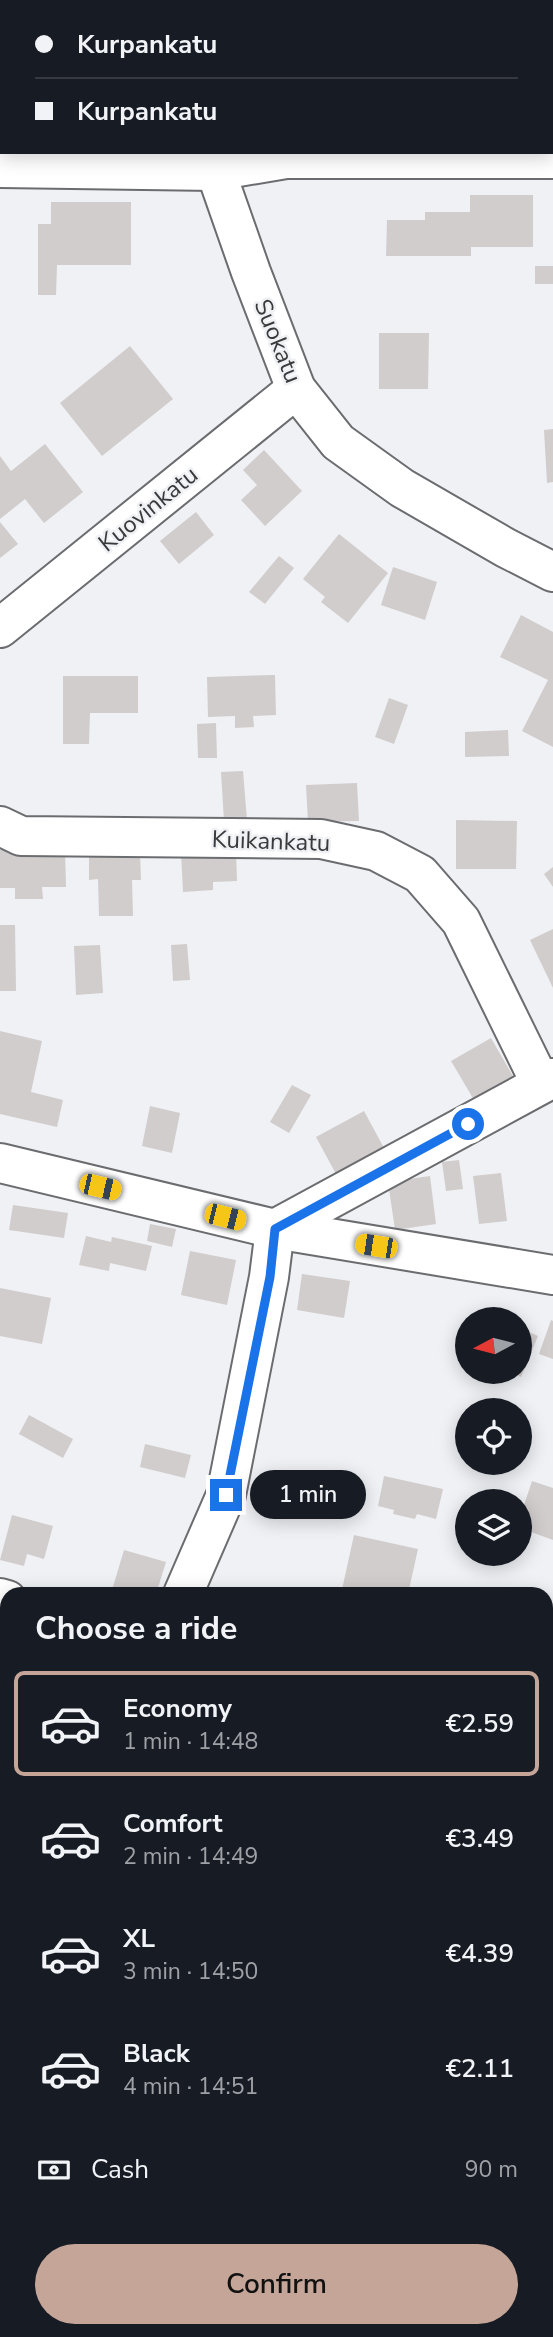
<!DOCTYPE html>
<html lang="en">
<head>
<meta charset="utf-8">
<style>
	body { margin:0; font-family:"Nunito Sans",sans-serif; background:#242831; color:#f1f3f6; height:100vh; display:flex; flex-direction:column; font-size:26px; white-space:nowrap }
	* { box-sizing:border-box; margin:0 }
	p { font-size:23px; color:#9ea1a6 }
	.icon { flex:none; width:38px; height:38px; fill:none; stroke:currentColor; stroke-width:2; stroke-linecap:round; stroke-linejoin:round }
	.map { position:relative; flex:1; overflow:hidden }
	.sheet { position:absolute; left:0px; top:1587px; width:553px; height:751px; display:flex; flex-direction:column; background:#171b24; border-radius:21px 21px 0 0; box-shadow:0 4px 18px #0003 }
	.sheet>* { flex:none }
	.guide { position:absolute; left:0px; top:0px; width:553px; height:154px; box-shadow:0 4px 18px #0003; display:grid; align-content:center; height:154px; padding:0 35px; background:#171b24 }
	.needle { width:46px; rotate:263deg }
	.controls { position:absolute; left:455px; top:1307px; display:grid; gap:14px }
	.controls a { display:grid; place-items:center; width:77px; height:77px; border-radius:50%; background:#171b24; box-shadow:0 4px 18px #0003; font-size:35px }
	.end { position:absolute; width:32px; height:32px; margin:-16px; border:9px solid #1a73e8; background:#fff; box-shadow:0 0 0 4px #fff }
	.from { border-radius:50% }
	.bubble { position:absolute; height:49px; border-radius:24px; background:#171b24; box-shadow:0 4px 18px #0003; font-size:23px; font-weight:600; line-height:49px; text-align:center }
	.car { position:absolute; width:21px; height:42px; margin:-21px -10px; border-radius:9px; box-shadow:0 0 5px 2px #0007; background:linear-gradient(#f5c518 24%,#345 0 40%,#f5c518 0 76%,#345 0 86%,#f5c518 0) }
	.guide b { display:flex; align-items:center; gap:24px; height:66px; font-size:26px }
	.guide b+b { border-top:2px solid #363941 }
	.guide i { width:18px; height:18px; background:#f1f3f6 }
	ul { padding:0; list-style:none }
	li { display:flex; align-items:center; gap:21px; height:105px; margin:0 14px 10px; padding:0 21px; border:4px solid transparent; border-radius:10px }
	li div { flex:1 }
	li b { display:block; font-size:26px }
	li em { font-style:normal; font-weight:600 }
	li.on { border-color:#c5a598 }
	li>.icon { width:63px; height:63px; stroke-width:1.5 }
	h2 { padding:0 35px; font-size:32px; line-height:84px }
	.pay { display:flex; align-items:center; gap:18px; height:77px; padding:0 35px; font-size:26px }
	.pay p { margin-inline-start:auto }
	.action { display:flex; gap:14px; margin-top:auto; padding:14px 35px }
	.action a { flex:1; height:80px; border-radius:42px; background:#c5a598; color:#111; font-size:28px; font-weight:600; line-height:80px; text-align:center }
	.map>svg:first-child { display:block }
	.building { fill:#d1cdcc }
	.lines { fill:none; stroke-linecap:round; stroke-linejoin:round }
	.service-casing { stroke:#6b6c6f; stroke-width:23 }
	.minor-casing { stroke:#6b6c6f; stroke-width:42 }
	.tertiary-casing { stroke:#6b6c6f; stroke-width:42 }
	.service { stroke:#fff; stroke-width:19 }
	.minor { stroke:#fff; stroke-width:38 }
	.tertiary { stroke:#fff; stroke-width:38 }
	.route { stroke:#1a73e8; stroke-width:9 }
	.labels { text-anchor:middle; stroke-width:5; stroke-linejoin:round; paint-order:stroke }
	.street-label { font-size:24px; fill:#393a3b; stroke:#f0f1f5 }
</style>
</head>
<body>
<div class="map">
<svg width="553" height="2337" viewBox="0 0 553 2337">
	<rect width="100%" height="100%" fill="#f0f1f5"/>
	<!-- building -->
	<g class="building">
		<polygon points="470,195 533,195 533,247 471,247 471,256 386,256 387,220 425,220 425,212 470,212"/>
		<polygon points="51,202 131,202 131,265 57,265 56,295 38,295 38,224 51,224"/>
		<rect x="535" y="266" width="18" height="18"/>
		<polygon points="379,333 429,333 428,389 379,389"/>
		<polygon points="130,346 173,399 102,456 60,403"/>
		<polygon points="553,429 553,482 547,483 544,430"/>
		<polygon points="45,444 83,492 44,523 25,499 0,519 0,456 11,471"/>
		<polygon points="264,450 302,491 265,526 241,500 257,485 243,470"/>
		<polygon points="196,512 214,535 179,564 160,541"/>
		<polygon points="0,522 18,544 0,558"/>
		<polygon points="339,534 388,573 348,623 321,602 325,597 303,579"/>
		<polygon points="279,556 294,568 265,604 249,592"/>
		<polygon points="393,567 437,582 425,620 381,605"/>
		<polygon points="521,615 553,632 553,747 522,731 548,680 500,657"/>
		<polygon points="275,675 276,715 253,716 254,727 235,728 235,716 208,717 207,677"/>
		<polygon points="63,676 138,676 138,713 90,713 89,744 63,744"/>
		<polygon points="389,698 408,705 394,744 375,737"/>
		<polygon points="216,723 217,758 198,758 197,724"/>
		<polygon points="508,730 509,756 465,757 465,732"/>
		<polygon points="243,771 247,820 224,821 221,772"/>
		<polygon points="357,783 359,821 308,822 306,785"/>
		<polygon points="456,820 517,821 516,869 456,869"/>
		<polygon points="65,849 66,887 42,887 43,899 15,899 15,888 0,888 0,850"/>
		<polygon points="236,851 237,881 213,882 213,890 183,892 181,853"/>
		<polygon points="89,852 140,852 141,880 132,880 133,916 99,916 98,879 89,880"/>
		<polygon points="553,867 553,887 544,874"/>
		<polygon points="0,925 15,925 16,991 0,991"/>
		<polygon points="553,929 553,988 530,940"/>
		<polygon points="187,944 190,980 173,981 171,945"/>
		<polygon points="100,945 103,993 76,995 74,946"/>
		<polygon points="0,1031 42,1041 31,1092 63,1100 57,1127 0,1114"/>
		<polygon points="491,1038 514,1078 474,1100 451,1061"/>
		<polygon points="292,1085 311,1095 289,1133 270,1122"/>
		<polygon points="150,1106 180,1113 172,1153 142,1146"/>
		<polygon points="364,1111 384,1148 336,1174 316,1137"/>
		<polygon points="459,1160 463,1189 446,1191 442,1162"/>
		<polygon points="501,1173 507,1221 479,1224 473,1176"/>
		<polygon points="430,1176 436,1224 395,1230 388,1182"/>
		<polygon points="13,1205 68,1213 64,1238 9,1230"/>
		<polygon points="150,1224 176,1229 172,1247 147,1241"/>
		<polygon points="86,1236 111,1242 112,1237 152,1246 146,1271 110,1263 109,1271 79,1265"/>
		<polygon points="190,1251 236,1260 227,1305 181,1295"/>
		<polygon points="302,1274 350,1281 344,1318 297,1310"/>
		<polygon points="0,1288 51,1298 42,1344 0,1336"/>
		<polygon points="551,1320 553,1321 553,1359 539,1354"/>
		<polygon points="520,1328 538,1336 521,1377 511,1372 520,1372"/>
		<polygon points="29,1415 73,1439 63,1458 19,1434"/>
		<polygon points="520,1425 528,1428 520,1448"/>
		<polygon points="145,1444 191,1455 185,1478 140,1467"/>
		<polygon points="280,1473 343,1486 336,1518 273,1504"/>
		<polygon points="384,1476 443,1489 436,1519 417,1514 415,1519 393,1514 394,1510 378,1506"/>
		<polygon points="532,1481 553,1488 553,1540 520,1528 520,1517"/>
		<polygon points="12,1515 53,1526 44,1559 27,1554 24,1566 0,1560"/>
		<polygon points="354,1535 418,1549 408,1594 371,1592 371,1594 341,1594"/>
		<polygon points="124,1550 166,1562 156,1594 126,1594 112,1590"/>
		<polygon points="0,1627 7,1629 7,1677 0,1675"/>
		<polygon points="553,1783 553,1811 546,1812 546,1784"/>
		<polygon points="0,1891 7,1892 7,1927 0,1926"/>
		<polygon points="0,2245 7,2247 7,2268 0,2267"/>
		<polygon points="30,2331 51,2331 47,2337 38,2337"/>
		<polygon points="258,2331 289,2331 289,2336 258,2333"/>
	</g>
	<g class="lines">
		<defs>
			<polyline id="service" points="283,0 283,2"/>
			<g id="minor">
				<polyline points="156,0 156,2"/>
				<polyline points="209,152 251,272 296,389 338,442 402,488 506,548 553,572"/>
				<polyline points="0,168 215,171 286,159 553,159"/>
				<polyline points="0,628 296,389"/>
				<polyline points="0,826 21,836 321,839 376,851 420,874 461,921 541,1084"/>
				<polyline points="0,1163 275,1229 553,1275"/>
				<polyline points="183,1594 226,1495 269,1277 275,1229 553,1078"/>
				<polyline points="0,1598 7,1600"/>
				<polyline points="546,1753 553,1755"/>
				<polyline points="124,2331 136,2337"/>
				<polyline points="169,2337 174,2331"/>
			</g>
			<g id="tertiary">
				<polyline points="546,2025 553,2025"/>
				<polyline points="0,2054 7,2054"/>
			</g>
		</defs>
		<!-- service casing -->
		<use href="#service" class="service-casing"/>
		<!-- minor casing -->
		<use href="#minor" class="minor-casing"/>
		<!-- tertiary casing -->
		<use href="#tertiary" class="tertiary-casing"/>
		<!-- service -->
		<use href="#service" class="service"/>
		<!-- minor -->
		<use href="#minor" class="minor"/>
		<!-- tertiary -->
		<use href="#tertiary" class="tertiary"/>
	</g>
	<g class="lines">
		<!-- route -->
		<polyline class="route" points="226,1495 270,1277 275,1229 468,1124"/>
	</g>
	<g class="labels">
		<!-- street labels -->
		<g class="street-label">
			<text transform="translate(278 341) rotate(68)" y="8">Suokatu</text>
			<text transform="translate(148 509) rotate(-39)" y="8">Kuovinkatu</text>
			<text transform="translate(271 841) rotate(2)" y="8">Kuikankatu</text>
		</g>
	</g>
</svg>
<div class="controls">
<a><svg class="needle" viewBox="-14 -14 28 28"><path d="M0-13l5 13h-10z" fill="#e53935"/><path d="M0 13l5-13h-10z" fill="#9ea1a6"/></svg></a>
<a><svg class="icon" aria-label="locate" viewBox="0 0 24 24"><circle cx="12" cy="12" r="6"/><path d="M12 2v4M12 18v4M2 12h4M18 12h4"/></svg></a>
<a><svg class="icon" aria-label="layers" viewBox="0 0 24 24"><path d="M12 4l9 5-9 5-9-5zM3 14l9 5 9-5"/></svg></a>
</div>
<i class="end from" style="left:468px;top:1124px"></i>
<i class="end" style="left:226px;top:1495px"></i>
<div class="bubble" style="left:250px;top:1470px;width:116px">1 min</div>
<i class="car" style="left:100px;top:1187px;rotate:103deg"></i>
<i class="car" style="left:225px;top:1217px;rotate:104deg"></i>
<i class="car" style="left:376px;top:1246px;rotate:279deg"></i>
<div class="guide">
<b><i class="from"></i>Kurpankatu</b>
<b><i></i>Kurpankatu</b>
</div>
<section class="sheet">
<h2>Choose a ride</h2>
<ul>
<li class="on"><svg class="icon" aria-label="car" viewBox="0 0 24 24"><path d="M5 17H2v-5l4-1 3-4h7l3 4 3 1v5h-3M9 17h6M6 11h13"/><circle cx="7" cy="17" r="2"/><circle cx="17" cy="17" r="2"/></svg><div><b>Economy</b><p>1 min · 14:48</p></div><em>€2.59</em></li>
<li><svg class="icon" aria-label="car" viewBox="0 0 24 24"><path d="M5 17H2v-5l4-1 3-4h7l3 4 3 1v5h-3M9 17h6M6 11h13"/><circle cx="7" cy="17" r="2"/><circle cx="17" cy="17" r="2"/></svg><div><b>Comfort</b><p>2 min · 14:49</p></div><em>€3.49</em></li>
<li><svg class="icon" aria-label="car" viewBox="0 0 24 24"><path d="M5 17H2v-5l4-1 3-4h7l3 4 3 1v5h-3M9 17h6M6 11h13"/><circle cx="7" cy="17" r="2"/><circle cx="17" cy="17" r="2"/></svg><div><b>XL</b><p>3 min · 14:50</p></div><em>€4.39</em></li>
<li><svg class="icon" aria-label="car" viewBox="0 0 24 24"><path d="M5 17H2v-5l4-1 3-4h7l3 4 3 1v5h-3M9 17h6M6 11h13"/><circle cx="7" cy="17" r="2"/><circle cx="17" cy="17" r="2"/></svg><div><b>Black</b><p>4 min · 14:51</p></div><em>€2.11</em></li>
</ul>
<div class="pay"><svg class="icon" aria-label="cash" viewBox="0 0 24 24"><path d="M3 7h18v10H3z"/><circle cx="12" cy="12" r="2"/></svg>Cash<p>90 m</p></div>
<div class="action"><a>Confirm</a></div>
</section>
</div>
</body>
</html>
